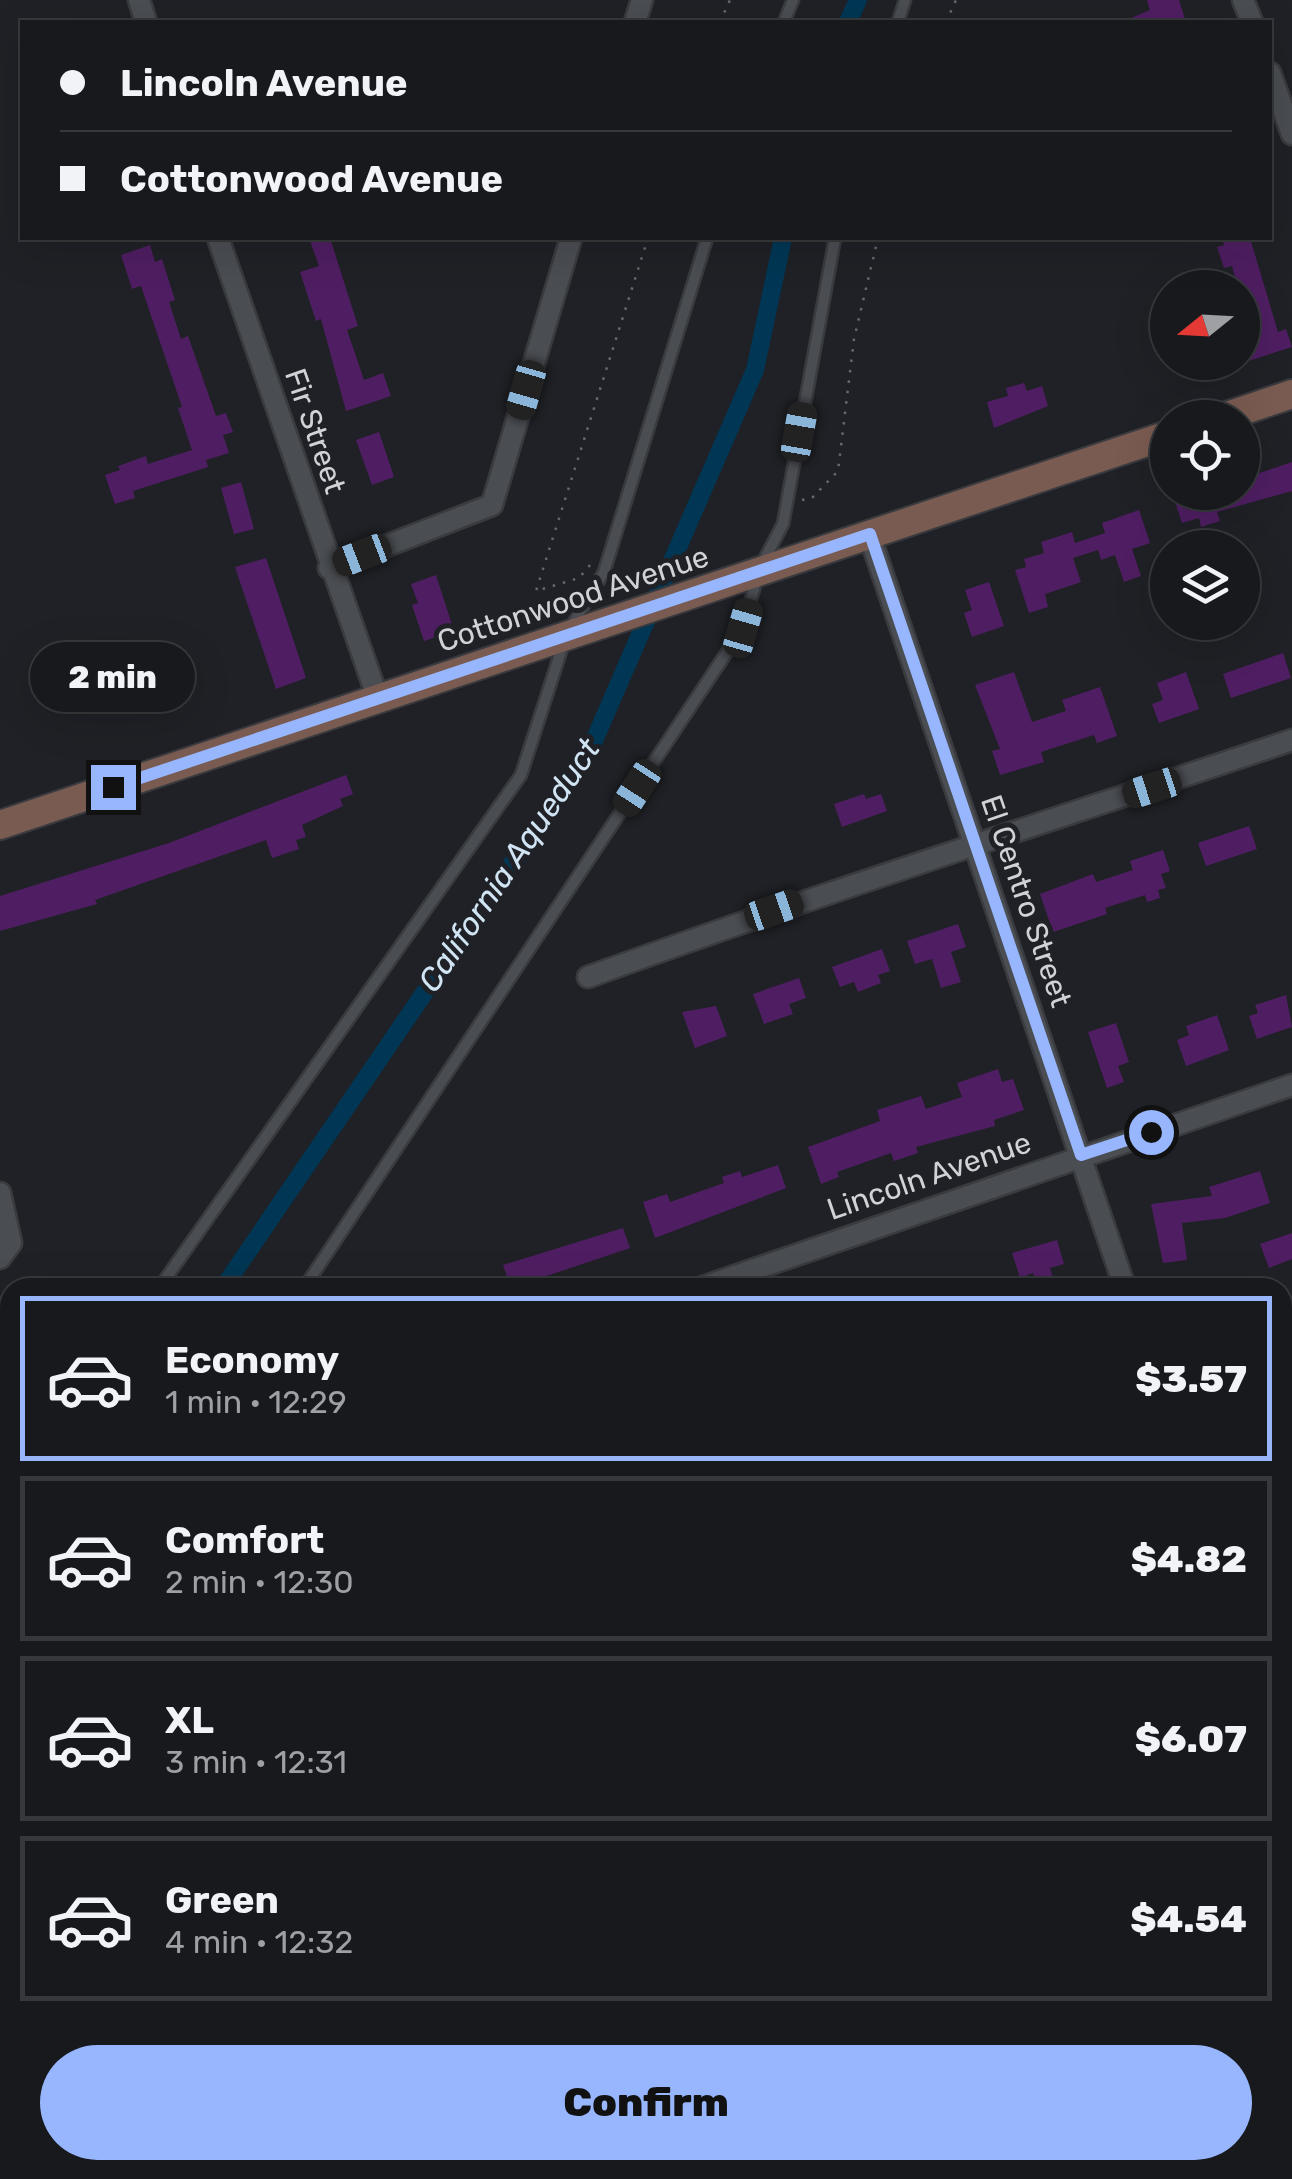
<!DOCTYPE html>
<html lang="en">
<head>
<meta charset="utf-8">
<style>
	body { margin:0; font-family:Rubik,sans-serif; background:#202225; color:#f1f3f6; height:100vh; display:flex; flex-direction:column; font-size:38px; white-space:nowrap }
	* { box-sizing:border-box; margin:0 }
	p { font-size:32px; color:#9ea0a3 }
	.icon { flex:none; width:55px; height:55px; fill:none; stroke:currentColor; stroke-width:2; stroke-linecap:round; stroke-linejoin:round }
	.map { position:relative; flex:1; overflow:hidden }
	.side { position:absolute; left:0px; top:1278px; width:1292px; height:902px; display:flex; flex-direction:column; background:#17191c; border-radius:30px 30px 0 0; box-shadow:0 10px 40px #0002,0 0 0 2px #36383b }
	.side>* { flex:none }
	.top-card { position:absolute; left:20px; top:20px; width:1252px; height:220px; border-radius:0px; box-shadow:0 10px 40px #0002,0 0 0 2px #36383b; display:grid; align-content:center; height:220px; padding:0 40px; background:#17191c }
	.needle { width:65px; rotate:252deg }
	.controls { position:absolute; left:1150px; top:270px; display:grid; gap:20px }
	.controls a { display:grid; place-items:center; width:110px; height:110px; border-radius:50%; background:#17191c; box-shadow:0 10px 40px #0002,0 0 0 2px #36383b; font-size:50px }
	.end { position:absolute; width:45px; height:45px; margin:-22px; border:12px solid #97b6fd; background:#111; box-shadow:0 0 0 5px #111 }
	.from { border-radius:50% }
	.bubble { position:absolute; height:70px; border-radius:35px; background:#17191c; box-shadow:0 10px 40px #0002,0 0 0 2px #36383b; font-size:32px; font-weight:800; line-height:70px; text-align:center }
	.car { position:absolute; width:30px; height:60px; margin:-30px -15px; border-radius:12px; box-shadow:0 0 8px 2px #0007; background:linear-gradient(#222 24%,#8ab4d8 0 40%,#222 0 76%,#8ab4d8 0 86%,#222 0) }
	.top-card b { display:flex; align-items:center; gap:35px; height:95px; font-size:38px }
	.top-card b+b { border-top:2px solid #36383b }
	.top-card i { width:25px; height:25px; background:#f1f3f6 }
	ul { padding:18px 0 0; list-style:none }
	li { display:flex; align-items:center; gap:30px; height:165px; margin:0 20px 15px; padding:0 20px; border:5px solid #36383b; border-radius:0px }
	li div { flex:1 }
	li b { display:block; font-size:38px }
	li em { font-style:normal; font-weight:800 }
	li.selected { border-color:#97b6fd }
	li>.icon { width:90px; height:90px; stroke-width:1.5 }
	.cta { display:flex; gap:20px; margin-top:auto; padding:20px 40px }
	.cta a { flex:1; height:115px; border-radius:60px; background:#97b6fd; color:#111; font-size:40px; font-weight:800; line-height:115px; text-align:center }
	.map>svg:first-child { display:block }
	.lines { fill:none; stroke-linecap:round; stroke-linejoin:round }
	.canal { stroke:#013754; stroke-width:18 }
	.building { fill:#4f1e62 }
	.lane-casing { stroke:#393b3f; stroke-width:15 }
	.street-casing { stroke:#393b3f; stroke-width:25 }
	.secondary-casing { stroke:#393b3f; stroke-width:32 }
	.path { stroke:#66686d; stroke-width:2.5; stroke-dasharray:2.5 8; stroke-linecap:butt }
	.lane { stroke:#4a4d52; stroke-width:10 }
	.street { stroke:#4a4d52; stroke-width:20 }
	.secondary { stroke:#7a5b51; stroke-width:28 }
	.route { stroke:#97b6fd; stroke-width:12 }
	.labels { text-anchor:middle; stroke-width:10; stroke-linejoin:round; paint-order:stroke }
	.street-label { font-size:30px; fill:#d0d2d5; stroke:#1f2126 }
	.water-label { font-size:32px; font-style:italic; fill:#d0e4f3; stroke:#1f2126 }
</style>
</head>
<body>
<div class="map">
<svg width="1292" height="2179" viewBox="0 0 1292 2179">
	<rect width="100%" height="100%" fill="#1f2126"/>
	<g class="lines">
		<!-- canal -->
		<g class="canal">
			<polyline points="848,22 858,0"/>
			<polyline points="223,1288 590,750 755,370 783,238"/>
			<polyline points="0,1615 10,1600"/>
		</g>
	</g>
	<!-- building -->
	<g class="building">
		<polygon points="1147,0 1179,0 1186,22 1122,22 1150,10"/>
		<polygon points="309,238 330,238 358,326 347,330 364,380 383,373 391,396 346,411 321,319 316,321 300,272 319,266"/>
		<polygon points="1222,238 1250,238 1278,332 1286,329 1292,347 1242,363 1242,283 1237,285 1232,266 1224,268 1217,247 1224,245"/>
		<polygon points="150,245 155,262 162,259 175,300 169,302 181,339 188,336 216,416 226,413 233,432 223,435 229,453 206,460 208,467 133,491 135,498 115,504 105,475 120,470 118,466 146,456 148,464 192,450 178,408 182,407 141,286 132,289 121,255"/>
		<polygon points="1024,383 1027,391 1042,386 1048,406 994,428 987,402 1008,396 1006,388"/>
		<polygon points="379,432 394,477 372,485 356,440"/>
		<polygon points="1292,462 1292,491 1217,512 1220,521 1201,527 1199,518 1182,523 1174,499 1196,492 1242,492 1242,479"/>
		<polygon points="241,482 254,529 234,534 221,488"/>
		<polygon points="1139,510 1150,543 1132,549 1141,576 1124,582 1115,555 1101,560 1098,550 1073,558 1081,582 1045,594 1048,607 1029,613 1015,570 1026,567 1024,559 1044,553 1041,542 1072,532 1075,543 1105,533 1102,523"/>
		<polygon points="266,558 306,678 276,689 235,567"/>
		<polygon points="436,575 454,631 424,641 412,605 418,603 411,584"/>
		<polygon points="989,582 1004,626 972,637 964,613 972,610 965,590"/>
		<polygon points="1283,653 1291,678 1231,698 1223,674"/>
		<polygon points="1014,672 1032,722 1066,711 1062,700 1100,687 1117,736 1097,743 1094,735 1041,752 1044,762 1000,775 992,751 1000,749 975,685"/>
		<polygon points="1186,672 1199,709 1159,723 1152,704 1163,700 1157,683"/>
		<polygon points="346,775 353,794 340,799 343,806 302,825 306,837 296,840 299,849 272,858 266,840 95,900 97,904 0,931 0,896 169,843"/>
		<polygon points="864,794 866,799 881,794 887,811 842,827 834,804"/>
		<polygon points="1249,826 1257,849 1206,866 1198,843"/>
		<polygon points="1163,850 1170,871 1161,874 1166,888 1158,890 1160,898 1147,902 1145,895 1105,908 1107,914 1053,932 1040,894 1093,874 1096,882 1133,870 1130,861"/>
		<polygon points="958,924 966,947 951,952 961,982 941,988 932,959 915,964 907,941"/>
		<polygon points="882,949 890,971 878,975 881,983 858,992 854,982 840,987 832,967"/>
		<polygon points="799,978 806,998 789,1004 793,1014 764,1024 753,994"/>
		<polygon points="1286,995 1292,1027 1257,1039 1249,1016 1258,1013 1255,1005"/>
		<polygon points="716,1006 727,1036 695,1048 682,1012"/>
		<polygon points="1217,1015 1229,1050 1186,1066 1177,1040 1189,1035 1186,1026"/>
		<polygon points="1116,1023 1129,1062 1118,1066 1124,1082 1107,1088 1088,1032"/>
		<polygon points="998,1069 1002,1082 1013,1079 1024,1110 994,1120 995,1126 916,1147 918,1153 894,1161 891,1153 837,1172 839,1177 821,1184 808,1147 880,1121 877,1110 921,1096 926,1109 962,1097 957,1083"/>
		<polygon points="778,1165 786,1188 655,1238 643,1202 667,1194 670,1202 724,1183 722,1177 740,1171 742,1177"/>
		<polygon points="1260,1171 1270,1203 1225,1218 1182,1223 1187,1260 1163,1263 1151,1204 1212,1196 1209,1187"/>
		<polygon points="623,1228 630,1248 511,1288 503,1265"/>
		<polygon points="1292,1233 1292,1259 1269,1268 1260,1244"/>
		<polygon points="1057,1240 1064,1264 1050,1268 1054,1282 1038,1288 1033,1273 1020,1278 1012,1253"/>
	</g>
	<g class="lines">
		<defs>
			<g id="lane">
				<polyline points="784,22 793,0"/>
				<polyline points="898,22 905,0"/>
				<polyline points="763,562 783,524 835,238"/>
				<polyline points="571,627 604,572 707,238"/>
				<polyline points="159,1288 521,775 564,642"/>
				<polyline points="304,1288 743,628 757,578"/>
				<polyline points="0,1513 10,1498"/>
				<polyline points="0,1729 10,1715"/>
			</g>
			<g id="street">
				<polyline points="139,0 146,22"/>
				<polyline points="1243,0 1252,22"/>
				<polyline points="635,22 642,0"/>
				<polyline points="1270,73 1292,134"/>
				<polyline points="218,238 378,699"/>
				<polyline points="869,534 1125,1288"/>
				<polyline points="329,568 492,505 571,238"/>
				<path d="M 588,977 C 821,893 1057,819 1292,740"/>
				<polyline points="0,1193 11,1243 0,1258"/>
				<polyline points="700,1288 1292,1085"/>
				<polyline points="1282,1441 1292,1438"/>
				<polyline points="1282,1762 1292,1791"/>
				<polyline points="1282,2142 1292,2139"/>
				<polyline points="320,2170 323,2179"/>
				<polyline points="127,2179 154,2170"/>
				<polyline points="1172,2179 1199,2170"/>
			</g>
			<g id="secondary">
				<polyline points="1221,418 1292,394"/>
				<polyline points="0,825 1168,435"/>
			</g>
		</defs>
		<!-- lane casing -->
		<use href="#lane" class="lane-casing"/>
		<!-- street casing -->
		<use href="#street" class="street-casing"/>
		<!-- secondary casing -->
		<use href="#secondary" class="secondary-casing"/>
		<!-- path -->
		<g class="path">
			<polyline points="720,22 730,0"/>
			<polyline points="946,22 956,0"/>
			<polyline points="802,500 812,498 838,471 854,339 878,238"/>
			<polyline points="590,565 579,578 536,591 648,238"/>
		</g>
		<!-- lane -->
		<use href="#lane" class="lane"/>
		<!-- street -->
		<use href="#street" class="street"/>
		<!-- secondary -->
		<use href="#secondary" class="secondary"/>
	</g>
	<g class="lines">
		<!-- route -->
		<polyline class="route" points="113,787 870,534 1081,1155 1151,1132"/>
	</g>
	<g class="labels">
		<!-- street labels -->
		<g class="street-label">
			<text transform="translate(315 431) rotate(71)" y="10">Fir Street</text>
			<text transform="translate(573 599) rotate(-18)" y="10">Cottonwood Avenue</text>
			<text transform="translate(1026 901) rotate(71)" y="10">El Centro Street</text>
			<text transform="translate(929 1176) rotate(-19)" y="10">Lincoln Avenue</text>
		</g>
		<!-- water labels -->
		<g class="water-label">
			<text transform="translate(509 865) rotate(-56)" y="11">California Aqueduct</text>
		</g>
	</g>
</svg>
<div class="controls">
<a><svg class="needle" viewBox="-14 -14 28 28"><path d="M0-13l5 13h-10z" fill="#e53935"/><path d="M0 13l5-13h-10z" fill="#9ea0a3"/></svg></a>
<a><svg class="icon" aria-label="locate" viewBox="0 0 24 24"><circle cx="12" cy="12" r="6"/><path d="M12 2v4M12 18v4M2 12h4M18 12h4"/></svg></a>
<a><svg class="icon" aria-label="layers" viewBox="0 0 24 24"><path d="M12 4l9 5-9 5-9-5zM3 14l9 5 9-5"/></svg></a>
</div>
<i class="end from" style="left:1151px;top:1132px"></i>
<i class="end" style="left:113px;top:787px"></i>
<div class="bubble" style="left:30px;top:642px;width:165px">2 min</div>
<i class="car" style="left:526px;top:390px;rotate:196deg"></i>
<i class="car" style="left:799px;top:432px;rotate:10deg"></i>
<i class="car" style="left:362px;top:555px;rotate:249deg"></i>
<i class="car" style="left:743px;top:628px;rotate:16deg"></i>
<i class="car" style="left:637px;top:788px;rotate:213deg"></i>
<i class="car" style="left:1152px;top:788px;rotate:252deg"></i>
<i class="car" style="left:774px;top:910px;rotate:71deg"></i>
<div class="top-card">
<b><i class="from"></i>Lincoln Avenue</b>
<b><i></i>Cottonwood Avenue</b>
</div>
<section class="side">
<ul>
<li class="selected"><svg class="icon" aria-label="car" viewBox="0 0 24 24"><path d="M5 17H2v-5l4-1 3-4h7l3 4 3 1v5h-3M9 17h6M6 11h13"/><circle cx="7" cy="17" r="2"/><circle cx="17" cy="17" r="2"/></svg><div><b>Economy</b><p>1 min · 12:29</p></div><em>$3.57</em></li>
<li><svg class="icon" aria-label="car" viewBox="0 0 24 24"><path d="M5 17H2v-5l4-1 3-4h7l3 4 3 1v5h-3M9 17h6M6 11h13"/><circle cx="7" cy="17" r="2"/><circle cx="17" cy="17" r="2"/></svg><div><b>Comfort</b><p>2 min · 12:30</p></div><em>$4.82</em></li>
<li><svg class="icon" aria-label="car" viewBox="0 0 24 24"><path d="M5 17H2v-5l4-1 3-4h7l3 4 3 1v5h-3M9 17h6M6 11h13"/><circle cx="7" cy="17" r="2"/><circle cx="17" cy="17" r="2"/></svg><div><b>XL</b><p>3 min · 12:31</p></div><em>$6.07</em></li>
<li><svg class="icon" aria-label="car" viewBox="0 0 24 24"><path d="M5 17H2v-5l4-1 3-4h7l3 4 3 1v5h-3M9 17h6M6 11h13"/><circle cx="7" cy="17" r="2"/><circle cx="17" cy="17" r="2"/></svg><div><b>Green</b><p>4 min · 12:32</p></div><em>$4.54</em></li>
</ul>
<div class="cta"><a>Confirm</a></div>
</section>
</div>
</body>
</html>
